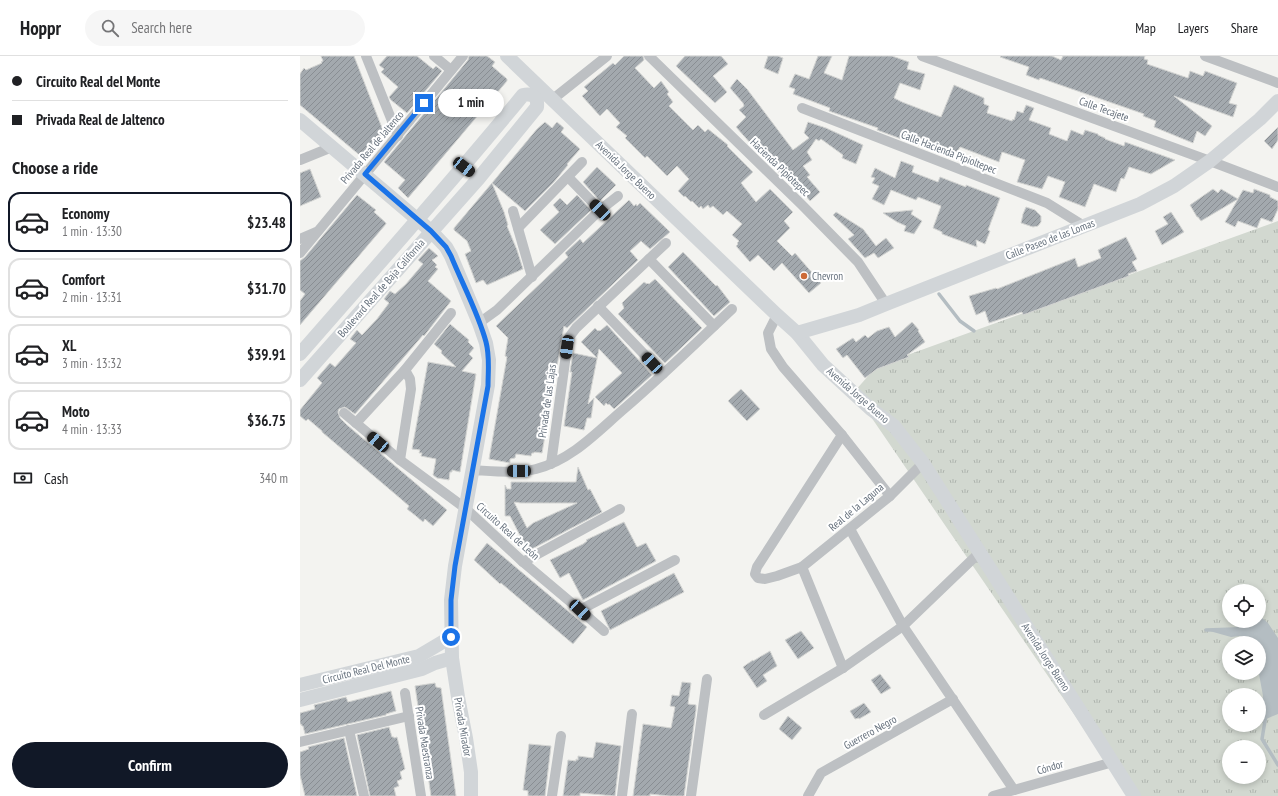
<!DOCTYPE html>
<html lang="en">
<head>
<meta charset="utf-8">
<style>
	body { margin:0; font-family:"PT Sans Narrow",sans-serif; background:#f6f6f6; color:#202124; height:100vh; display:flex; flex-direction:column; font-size:15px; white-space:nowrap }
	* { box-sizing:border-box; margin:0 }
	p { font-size:13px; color:#757577 }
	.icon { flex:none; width:22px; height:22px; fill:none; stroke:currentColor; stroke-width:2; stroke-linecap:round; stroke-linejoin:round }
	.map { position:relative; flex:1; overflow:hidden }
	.side { display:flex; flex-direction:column; background:#fff; width:300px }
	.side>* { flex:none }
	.top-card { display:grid; align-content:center; height:88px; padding:0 12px; background:#fff }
	.fabs { position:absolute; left:922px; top:528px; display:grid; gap:8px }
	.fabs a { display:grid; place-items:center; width:44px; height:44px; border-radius:50%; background:#fff; box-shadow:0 2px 6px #0003; font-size:20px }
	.end { position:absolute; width:18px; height:18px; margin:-9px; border:5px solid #1a73e8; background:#fff; box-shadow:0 0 0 2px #fff }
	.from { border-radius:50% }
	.bubble { position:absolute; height:28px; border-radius:14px; background:#fff; box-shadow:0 2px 6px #0003; font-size:13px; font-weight:800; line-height:28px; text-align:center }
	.car { position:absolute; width:12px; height:24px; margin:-12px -6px; border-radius:5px; box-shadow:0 0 3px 1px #0007; background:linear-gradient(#222 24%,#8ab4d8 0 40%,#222 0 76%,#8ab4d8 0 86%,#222 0) }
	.top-card b { display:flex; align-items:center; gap:14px; height:38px; font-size:15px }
	.top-card b+b { border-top:1px solid #e0e0e0 }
	.top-card i { width:10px; height:10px; background:#202124 }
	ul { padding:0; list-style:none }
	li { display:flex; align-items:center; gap:12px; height:60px; margin:0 8px 6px; padding:0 4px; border:2px solid #e0e0e0; border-radius:12px }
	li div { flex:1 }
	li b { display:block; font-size:15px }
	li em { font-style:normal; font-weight:800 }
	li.active { border-color:#111827 }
	li>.icon { width:36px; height:36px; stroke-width:1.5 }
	h2 { padding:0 12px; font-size:18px; line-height:48px }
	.pay { display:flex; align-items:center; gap:10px; height:44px; padding:0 12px; font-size:15px }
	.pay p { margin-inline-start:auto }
	.action { display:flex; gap:8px; margin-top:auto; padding:8px 12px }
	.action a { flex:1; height:46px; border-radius:24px; background:#111827; color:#fff; font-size:16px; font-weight:800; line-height:46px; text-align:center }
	header { display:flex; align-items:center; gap:24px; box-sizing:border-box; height:56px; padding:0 20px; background:#fff; border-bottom:1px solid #e0e0e0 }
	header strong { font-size:19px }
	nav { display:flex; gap:22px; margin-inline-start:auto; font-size:14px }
	.search { width:280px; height:36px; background:#f6f6f6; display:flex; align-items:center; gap:10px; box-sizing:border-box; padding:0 14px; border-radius:22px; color:#757577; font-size:15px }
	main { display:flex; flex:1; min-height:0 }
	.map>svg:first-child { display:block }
	.grass { fill:url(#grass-tufts); fill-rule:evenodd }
	.water { fill:#b4bdc2 }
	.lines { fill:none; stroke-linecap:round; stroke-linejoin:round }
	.stream { stroke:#b4bdc2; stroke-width:3.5 }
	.building { fill:url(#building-hatch); stroke:#d4d5d3; fill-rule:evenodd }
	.street { stroke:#bdc0c3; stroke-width:10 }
	.secondary { stroke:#d1d5d8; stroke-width:14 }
	.route { stroke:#1a73e8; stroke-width:5 }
	.poi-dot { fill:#cd6a37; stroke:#fff; stroke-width:1.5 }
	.labels { text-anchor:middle; stroke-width:4; stroke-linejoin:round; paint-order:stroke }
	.street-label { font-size:11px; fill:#66717d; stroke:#fff }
	.poi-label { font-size:11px; fill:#66717d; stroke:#fff; text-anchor:start }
</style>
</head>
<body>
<header>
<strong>Hoppr</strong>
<div class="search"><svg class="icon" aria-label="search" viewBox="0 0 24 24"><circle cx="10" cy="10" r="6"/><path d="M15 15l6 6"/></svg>Search here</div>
<nav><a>Map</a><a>Layers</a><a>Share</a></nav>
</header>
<main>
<section class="side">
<div class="top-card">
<b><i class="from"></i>Circuito Real del Monte</b>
<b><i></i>Privada Real de Jaltenco</b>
</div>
<h2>Choose a ride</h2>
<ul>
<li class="active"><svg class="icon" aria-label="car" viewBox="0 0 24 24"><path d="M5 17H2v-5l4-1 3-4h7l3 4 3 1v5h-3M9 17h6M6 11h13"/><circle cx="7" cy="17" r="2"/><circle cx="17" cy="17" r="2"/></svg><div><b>Economy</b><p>1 min · 13:30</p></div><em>$23.48</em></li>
<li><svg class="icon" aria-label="car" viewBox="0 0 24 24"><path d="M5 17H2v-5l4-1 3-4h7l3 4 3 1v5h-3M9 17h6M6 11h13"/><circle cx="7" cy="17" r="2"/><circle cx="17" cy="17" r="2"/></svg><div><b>Comfort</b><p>2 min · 13:31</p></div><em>$31.70</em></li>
<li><svg class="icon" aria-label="car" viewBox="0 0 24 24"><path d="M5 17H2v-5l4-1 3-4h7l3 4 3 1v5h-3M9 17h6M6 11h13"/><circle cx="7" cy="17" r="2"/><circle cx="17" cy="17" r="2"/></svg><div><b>XL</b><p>3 min · 13:32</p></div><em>$39.91</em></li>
<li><svg class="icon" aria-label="car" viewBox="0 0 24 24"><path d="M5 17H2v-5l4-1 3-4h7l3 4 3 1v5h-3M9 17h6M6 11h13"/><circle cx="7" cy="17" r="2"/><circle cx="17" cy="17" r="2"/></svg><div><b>Moto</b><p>4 min · 13:33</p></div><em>$36.75</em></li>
</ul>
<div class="pay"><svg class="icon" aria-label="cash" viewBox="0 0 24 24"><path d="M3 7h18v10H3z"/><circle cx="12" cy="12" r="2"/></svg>Cash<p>340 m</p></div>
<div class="action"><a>Confirm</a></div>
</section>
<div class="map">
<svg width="978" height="740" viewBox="0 0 978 740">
	<defs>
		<pattern id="grass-tufts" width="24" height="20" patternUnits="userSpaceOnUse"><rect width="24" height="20" fill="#d2d8d0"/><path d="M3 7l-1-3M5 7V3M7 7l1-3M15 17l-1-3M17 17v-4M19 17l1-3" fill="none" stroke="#aeb4ae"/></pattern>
		<pattern id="building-hatch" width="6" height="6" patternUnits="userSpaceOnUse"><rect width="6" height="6" fill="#a3a9ae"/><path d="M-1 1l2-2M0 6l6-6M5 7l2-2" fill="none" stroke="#898e93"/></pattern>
	</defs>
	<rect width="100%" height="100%" fill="#f3f3f0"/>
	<!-- grass -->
	<path class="grass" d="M 978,165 L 978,740 L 830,740 L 554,336 L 577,310 ZM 929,535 L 959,535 L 959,565 L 929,565 ZM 929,587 L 959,587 L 959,617 L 929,617 ZM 929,639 L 959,639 L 959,669 L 929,669 ZM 929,691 L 959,691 L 959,721 L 929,721 Z"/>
	<!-- water -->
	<polygon class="water" points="962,562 968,567 978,582 978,658 959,666 963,640 959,618 961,598 960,588 940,580 931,581 906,574 931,573 952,565 959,565 959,563"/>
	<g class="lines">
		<!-- stream -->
		<g class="stream">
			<polyline points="639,238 660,265 674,275"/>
			<polyline points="906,574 935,573"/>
			<polyline points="966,659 962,683 978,709"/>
		</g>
	</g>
	<!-- building -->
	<g class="building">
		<polygon points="21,0 54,0 84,77 63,102 0,49 0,18 4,12 6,14 22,7 21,6 23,5"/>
		<polygon points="87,0 117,0 133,13 136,10 142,15 107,57 91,44 89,41 98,31 81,16 84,13 79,9"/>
		<polygon points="169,0 187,0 195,6 192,10 207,23 207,25 108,142 98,132 105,124 84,106 168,4"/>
		<polygon points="324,0 343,0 344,4 335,12 354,32 361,25 369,36 367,38 373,46 369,50 393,74 398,69 405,76 408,73 428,89 427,90 453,116 441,127 456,146 470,133 493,156 484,165 490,172 477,185 492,200 495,197 521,227 509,237 482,207 474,215 458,199 450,206 436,190 438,188 437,187 439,185 432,179 442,168 427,155 423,159 413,150 410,152 408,149 403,153 401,150 399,152 392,145 391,146 385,140 384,141 378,135 389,123 377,110 367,120 347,100 345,102 325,82 327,80 316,71 320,67 307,53 300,60 282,40 288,35 284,31 313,7 315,9"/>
		<polygon points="385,0 421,0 428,8 413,20 427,36 415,47 376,10"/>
		<polygon points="468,0 478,0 483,2 478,18 464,12"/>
		<polygon points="518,0 532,0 524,17 542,24 549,0 592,0 609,6 607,13 625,18 620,34 600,27 594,42 602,46 641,61 654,29 684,42 684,48 689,50 687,57 712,65 713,63 714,64 717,55 723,57 726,49 734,52 729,64 751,72 749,78 767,85 771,74 783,79 785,74 798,78 798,79 805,82 805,83 824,90 825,86 875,104 851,118 829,111 824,123 821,122 816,136 794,128 785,151 759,141 765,126 748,120 742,133 717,126 725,104 702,96 699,106 660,91 657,96 655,96 653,102 577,74 578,72 529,55 530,52 493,38 495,33 489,31 495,18 509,23"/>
		<polygon points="701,0 752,0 761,4 763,0 845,0 844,3 848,4 847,8 888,22 890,15 903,20 905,15 937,27 929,47 937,49 933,61 874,40 912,70 905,80 897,75 893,87 854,71 856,65 843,60 844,58 740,22 739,24 726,19 729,11 700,1"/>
		<polygon points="437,23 447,33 493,94 509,82 504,77 508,66 526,72 563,89 556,108 542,102 543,99 521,83 519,85 516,83 507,96 512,104 503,110 510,119 507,121 520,136 510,145 497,129 493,131 481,119 462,96 460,98 436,71 446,61 439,54 444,50 443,47 430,32"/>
		<polygon points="245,66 252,72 257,66 264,72 261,76 280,93 267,108 268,109 253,127 225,155 192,127 237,73"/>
		<polygon points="978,71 978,84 972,93 964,85"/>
		<polygon points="601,105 614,110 612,116 638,126 640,121 666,131 666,129 700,142 688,174 690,175 685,188 676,184 677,191 642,178 642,176 633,172 641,150 618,141 616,144 591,134 584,149 572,143 579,130 572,127 575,122 571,121 575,112 595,122"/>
		<polygon points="297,111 316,129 300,145 283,126"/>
		<polygon points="10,113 21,141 0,150 0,117"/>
		<polygon points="192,127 204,156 208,169 207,170 217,194 223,213 187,229 183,224 176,227 165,198 171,195 167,185 154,174 154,172"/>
		<polygon points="913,133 918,137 921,133 938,143 901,165 898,161 897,161 890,149"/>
		<polygon points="954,133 970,139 970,141 978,145 978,153 972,166 961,162 957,172 938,165 935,171 925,166 943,134 953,137"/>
		<polygon points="57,139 76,154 74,156 86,167 86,168 0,269 0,245 5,238 0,234 0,205 5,201"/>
		<polygon points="277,139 291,154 255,188 240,174 259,156 253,149 260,142 267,149"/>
		<polygon points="329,144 334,150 336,148 337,150 340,147 370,176 350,193 341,185 330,195 338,204 267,272 264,270 242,397 234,396 234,397 232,397 231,400 216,398 215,402 210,403 210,407 189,403 207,301 205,300 208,282 196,270 268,201 265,197 280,183 283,187"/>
		<polygon points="726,151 735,154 741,160 741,166 738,170 733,171 721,167 723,158"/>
		<polygon points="613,154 611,158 622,165 614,178 604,175 606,170 597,166 583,157"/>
		<polygon points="536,156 563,173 576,190 586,182 594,192 578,202 574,197 565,202 548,183 554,179 553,178 533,159"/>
		<polygon points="871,156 884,176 862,189 855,175 868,168 863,161"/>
		<polygon points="826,181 837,203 832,206 837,215 828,218 829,220 723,259 722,256 689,267 685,255 676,259 669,240 696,232 697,233 775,202 778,211 801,202 798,194"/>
		<polygon points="129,192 138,200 132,204 137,209 135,211 138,213 128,225 151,245 124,280 123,279 55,358 45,351 39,353 38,356 40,362 47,369 147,454 133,470 125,463 123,466 116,460 107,453 109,450 101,443 22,376 22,375 8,363 6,365 0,360 0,354 22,327 17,322 30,307 35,311 56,287 50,283 57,274 62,279 77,263 89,247 84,243 90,235 95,238 106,228 123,208 118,204"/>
		<polygon points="383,196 416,230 417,229 430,246 414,260 368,211"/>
		<polygon points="355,223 402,272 365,307 318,258 324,252 322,247 344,226 347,228 348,227 349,228"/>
		<polygon points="612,266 619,274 618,275 625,286 607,299 609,301 577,313 565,322 547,299 543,302 536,293 553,282 556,286 565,279 568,282 577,275 589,271 595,281"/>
		<polygon points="150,268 169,284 168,286 174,292 169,298 173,302 162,315 176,318 160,416 152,414 152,416 150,416 149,424 137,422 133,419 136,403 121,400 122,397 119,397 120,394 112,393 128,306 156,311 141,297 142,295 134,288"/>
		<polygon points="307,269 352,319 314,353 309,348 308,349 306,347 304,350 295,341 322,317 299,293 288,348 294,342 291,362 287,362 284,374 264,370 272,316 270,316 273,297 297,302 281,286 295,272 298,275 299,274 300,275"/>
		<polygon points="441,333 460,353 447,365 428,345"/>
		<path d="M 278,411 L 288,434 L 290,433 L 302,456 L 228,495 L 210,460 L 205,460 L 205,429 L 207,433 L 211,433 L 211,426 L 276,426 ZM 214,446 L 221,447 L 277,447 L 233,467 L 227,472 Z"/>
		<polygon points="324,466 337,491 346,487 356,505 283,544 269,517 260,522 250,504 283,488 287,485 286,484"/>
		<polygon points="187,487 287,571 273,588 201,527 200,528 174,504"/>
		<polygon points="374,517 384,536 310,574 301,555"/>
		<polygon points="501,575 514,592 498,603 485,584"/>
		<polygon points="470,595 477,610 463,619 467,625 457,632 443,611 453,604 453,605"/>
		<polygon points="580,618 591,632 581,638 571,624"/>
		<polygon points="382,626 391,627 388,648 396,649 396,654 384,740 369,740 350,738 350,740 333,740 343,668 371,672 375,651 370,650 372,639 379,640"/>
		<polygon points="135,627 136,631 141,632 156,740 131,740 115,630"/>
		<polygon points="91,635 96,655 86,658 86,659 5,678 3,670 2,670 1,668 0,668 0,657 15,653 14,649 46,641 48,646"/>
		<polygon points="564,647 571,656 559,663 559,662 555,663 550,655"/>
		<polygon points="488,660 502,672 492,684 479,673"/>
		<polygon points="89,671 92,681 94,681 94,682 97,681 105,713 100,716 102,723 97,725 99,730 94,732 96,740 70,740 57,679"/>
		<polygon points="44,682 57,740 5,740 0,719 0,696 9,693 8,691"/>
		<polygon points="296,686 321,690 315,740 280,737 280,740 263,740 268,704 276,705 276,703 278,704 278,700 293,702"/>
		<polygon points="229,688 251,690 245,740 228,740 228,735 223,734"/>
	</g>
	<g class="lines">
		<!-- street -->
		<g class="street">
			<polyline points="66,0 98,80"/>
			<polyline points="134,0 151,14"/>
			<polyline points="349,0 502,149 558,206 586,248"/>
			<polyline points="622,0 910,105 978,131"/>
			<polyline points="905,0 978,27"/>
			<polyline points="253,43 307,0"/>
			<polyline points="502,52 747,147 784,170"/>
			<polyline points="0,104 32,91"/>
			<polyline points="269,122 300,154"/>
			<polyline points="213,155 232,221"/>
			<polyline points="218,172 282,106"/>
			<polyline points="0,183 16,176"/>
			<polyline points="0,197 163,0"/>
			<polyline points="349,203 414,270"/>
			<polyline points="298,250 363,318"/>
			<polyline points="477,259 468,277 471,293 483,311 542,379 590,440"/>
			<polyline points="179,267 197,254 300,154 318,140"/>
			<polyline points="44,357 100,404 165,452 223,506 280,554 304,575"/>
			<polyline points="56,367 105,314 151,257"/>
			<polyline points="542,379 457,511 455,518 458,522 465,523 477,520 502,511 590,440 623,407"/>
			<polyline points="100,404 111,333 110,323 105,314"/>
			<polyline points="251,408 267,291 270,280 276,272 366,187"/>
			<path d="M 172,414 C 191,415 217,418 236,413 C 272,404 298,375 325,352 C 362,320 397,286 432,253"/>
			<polyline points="550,473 603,570 714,734"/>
			<polyline points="223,506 320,453"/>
			<polyline points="502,511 543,612"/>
			<polyline points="280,554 375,504"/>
			<polyline points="105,637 121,740"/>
			<polyline points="464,659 543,612 603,570 679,497"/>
			<polyline points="49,674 64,740"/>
			<polyline points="0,686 109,660"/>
			<polyline points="252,740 261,680"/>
			<polyline points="322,740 332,658"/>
			<polyline points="391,740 407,623"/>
			<polyline points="508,740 521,717 653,643"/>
			<polyline points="693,740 813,706"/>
		</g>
		<!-- secondary -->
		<g class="secondary">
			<polyline points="207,0 477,259 497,277 523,309 571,353 594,370 623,407 834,740"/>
			<polyline points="0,64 131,175 146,191 151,200 179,267 186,287 189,304 188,329 155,510 151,544 152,602 158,641 166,682 171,716 171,740"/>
			<polyline points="497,277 559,259 586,248 840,148 874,130 910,105 960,63 978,45"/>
			<path d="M 0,298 C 75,212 151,127 223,39 C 233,37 238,41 237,51 L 179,122 L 0,324"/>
			<polyline points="0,629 119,600 151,581"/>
			<polyline points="0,644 122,613 135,607 152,602"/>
		</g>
	</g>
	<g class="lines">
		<!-- route -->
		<path class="route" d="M 124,47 L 65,118 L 131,175 L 146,191 L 151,200 C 162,227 179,259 186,286 C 190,301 188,315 188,330 L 155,510 L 151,544 L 151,581"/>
	</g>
	<!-- markers -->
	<circle class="poi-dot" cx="504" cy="220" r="4"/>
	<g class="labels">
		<!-- street labels -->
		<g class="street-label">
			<text transform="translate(804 53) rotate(20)" y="4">Calle Tecajete</text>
			<text transform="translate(72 91) rotate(-50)" y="4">Privada Real de Jaltenco</text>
			<text transform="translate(649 96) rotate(21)" y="4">Calle Hacienda Pipioltepec</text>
			<text transform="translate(480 111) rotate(44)" y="4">Hacienda Pipiotepec</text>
			<text transform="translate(326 114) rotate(44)" y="4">Avenida Jorge Bueno</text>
			<text transform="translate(750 183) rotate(-21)" y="4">Calle Paseo de las Lomas</text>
			<text transform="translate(81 232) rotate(-49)" y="4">Boulevard Real de Baja California</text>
			<text transform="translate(558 339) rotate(41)" y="4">Avenida Jorge Bueno</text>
			<text transform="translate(247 345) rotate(-82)" y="4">Privada de las Lajas</text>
			<text transform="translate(556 451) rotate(-40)" y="4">Real de la Laguna</text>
			<text transform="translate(208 475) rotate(42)" y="4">Circuito Real de León</text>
			<text transform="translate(746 601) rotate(57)" y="4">Avenida Jorge Bueno</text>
			<text transform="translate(66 613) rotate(-14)" y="4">Circuito Real Del Monte</text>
			<text transform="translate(163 671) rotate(80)" y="4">Privada Mirador</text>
			<text transform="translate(570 676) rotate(-29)" y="4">Guerrero Negro</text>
			<text transform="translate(125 687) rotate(81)" y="4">Privada Maestranza</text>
			<text transform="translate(750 711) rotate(-16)" y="4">Cóndor</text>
		</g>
		<!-- poi labels -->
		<g class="poi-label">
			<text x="512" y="224">Chevron</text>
		</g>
	</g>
</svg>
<div class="fabs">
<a><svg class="icon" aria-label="locate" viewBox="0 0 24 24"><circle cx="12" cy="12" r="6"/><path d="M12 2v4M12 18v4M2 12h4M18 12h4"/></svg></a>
<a><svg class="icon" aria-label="layers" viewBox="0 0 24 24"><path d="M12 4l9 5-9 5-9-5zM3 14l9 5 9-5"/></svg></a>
<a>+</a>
<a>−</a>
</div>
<i class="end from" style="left:151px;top:581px"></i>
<i class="end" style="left:124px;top:47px"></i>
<div class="bubble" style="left:138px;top:33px;width:66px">1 min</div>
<i class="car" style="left:164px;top:111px;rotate:128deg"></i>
<i class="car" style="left:300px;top:154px;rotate:315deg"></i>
<i class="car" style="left:267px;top:291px;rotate:188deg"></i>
<i class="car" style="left:352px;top:307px;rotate:317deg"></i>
<i class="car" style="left:78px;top:386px;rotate:310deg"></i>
<i class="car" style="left:219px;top:415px;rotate:270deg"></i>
<i class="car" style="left:280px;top:554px;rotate:133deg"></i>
</div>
</main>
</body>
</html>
